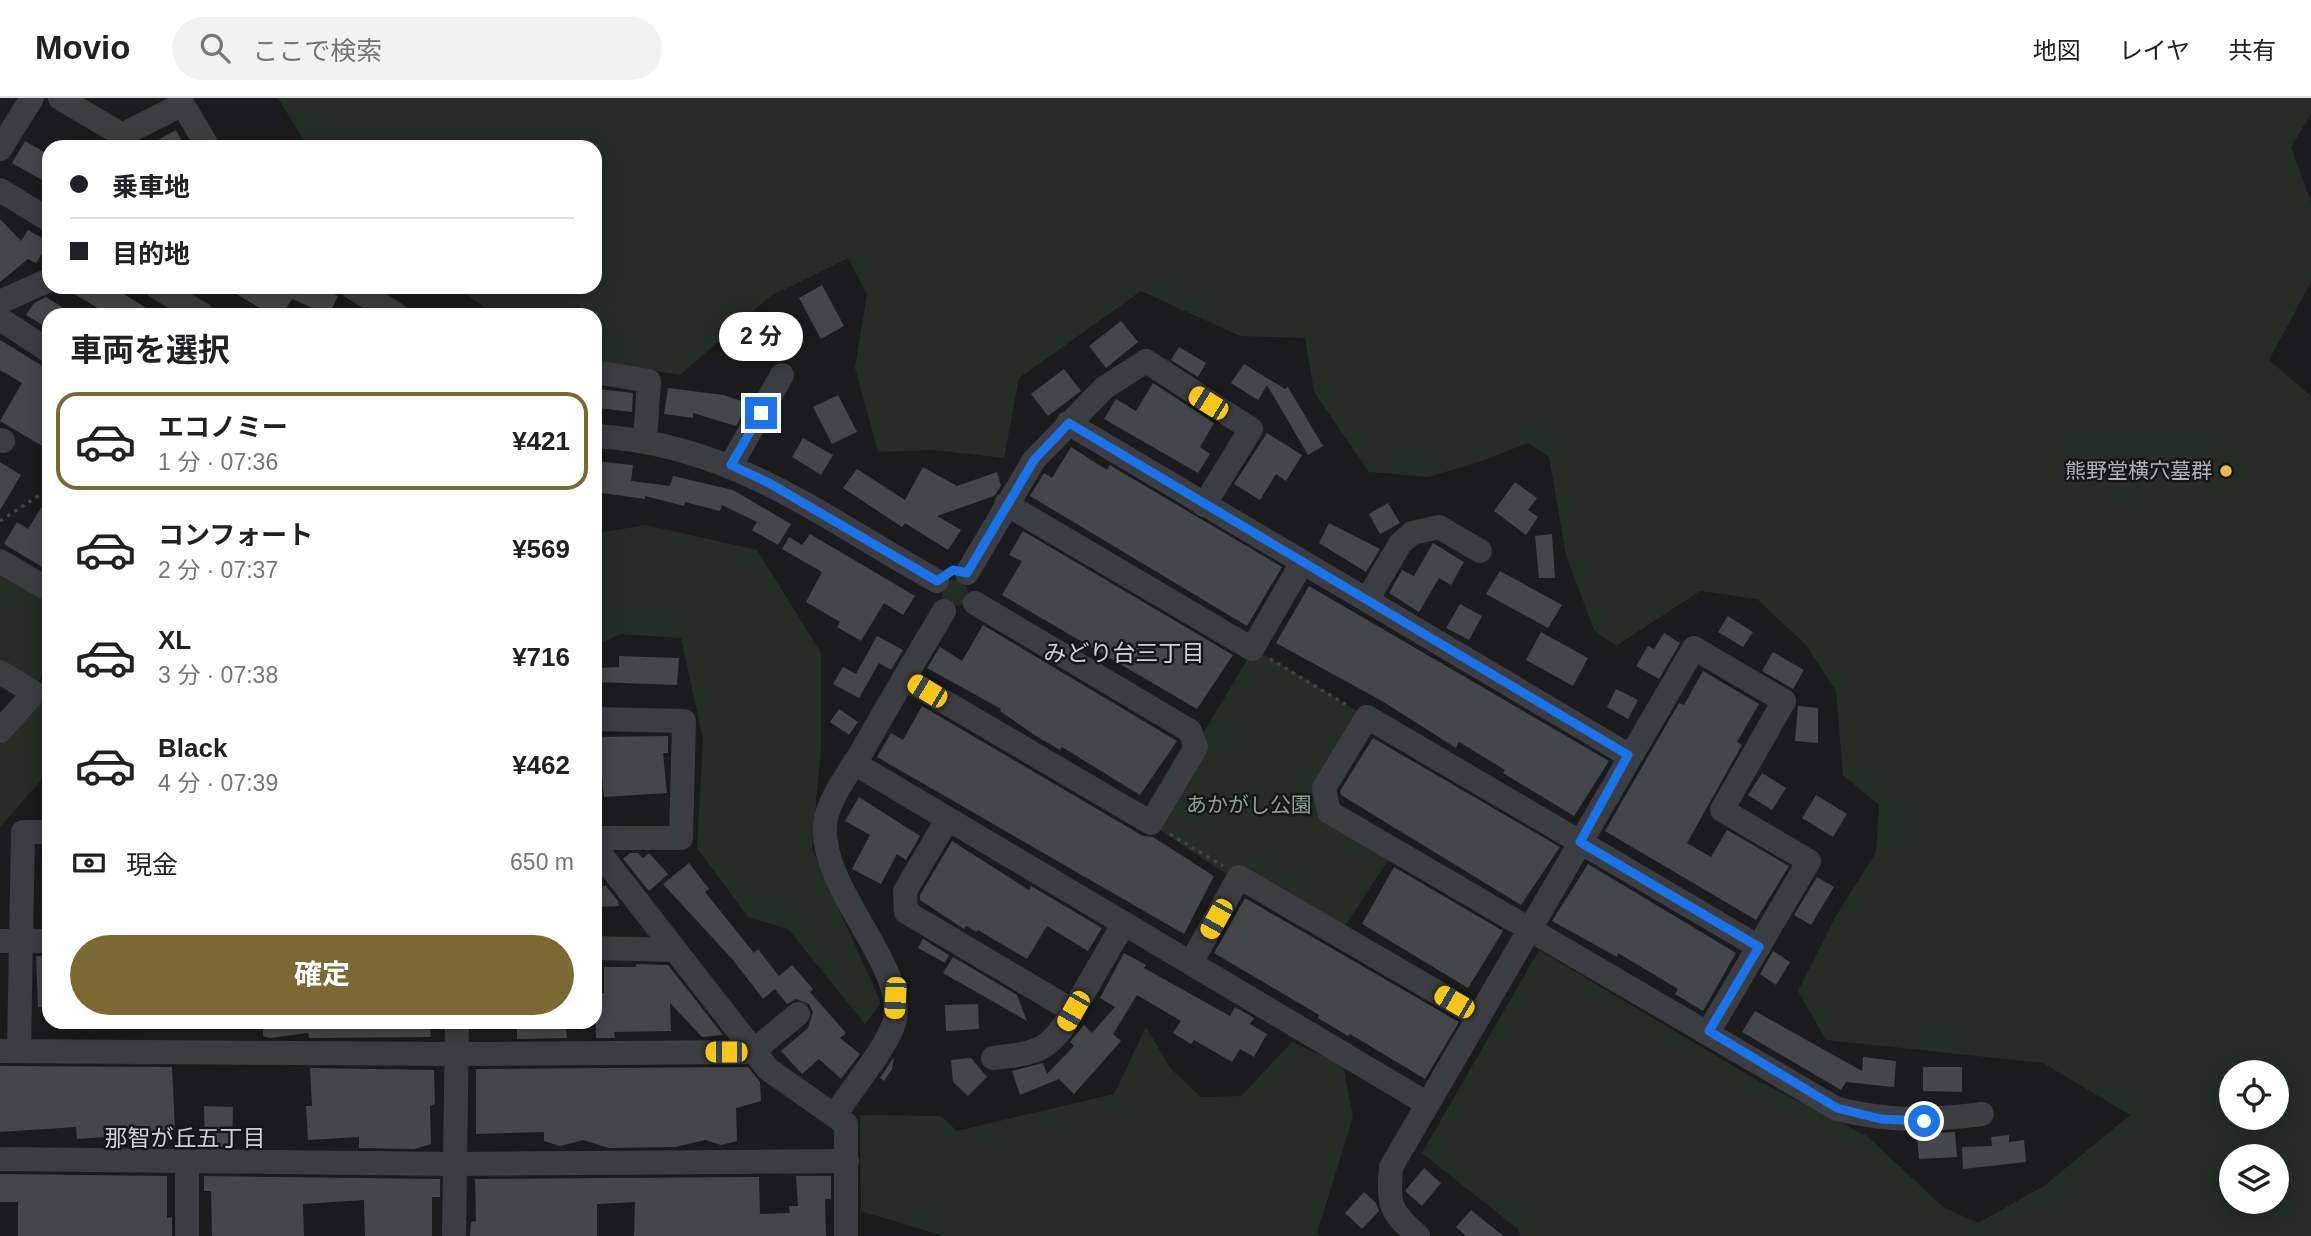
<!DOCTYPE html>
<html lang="ja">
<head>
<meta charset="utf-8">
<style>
	body { margin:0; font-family:Helvetica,"Noto Sans JP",sans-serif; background:#f2f2f2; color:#202124; height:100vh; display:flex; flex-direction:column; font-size:26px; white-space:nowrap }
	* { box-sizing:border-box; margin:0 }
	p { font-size:23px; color:#757577 }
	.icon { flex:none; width:38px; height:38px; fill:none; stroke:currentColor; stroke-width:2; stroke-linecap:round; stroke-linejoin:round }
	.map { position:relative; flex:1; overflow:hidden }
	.sheet { position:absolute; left:42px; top:210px; width:560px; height:721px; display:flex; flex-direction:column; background:#fff; border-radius:21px; box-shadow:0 4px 18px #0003 }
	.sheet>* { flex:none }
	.hud { position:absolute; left:42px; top:42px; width:560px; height:154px; border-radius:21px; box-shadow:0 4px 18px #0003; display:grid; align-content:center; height:154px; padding:0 28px; background:#fff }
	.tools { position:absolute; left:2219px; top:962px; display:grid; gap:14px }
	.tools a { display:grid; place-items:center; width:70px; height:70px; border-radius:50%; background:#fff; box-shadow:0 4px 18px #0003; font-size:35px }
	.end { position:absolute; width:32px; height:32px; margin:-16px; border:9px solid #1a73e8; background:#fff; box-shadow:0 0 0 4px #fff }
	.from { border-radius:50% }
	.bubble { position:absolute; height:49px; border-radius:24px; background:#fff; box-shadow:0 4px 18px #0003; font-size:23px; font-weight:700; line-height:49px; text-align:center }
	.car { position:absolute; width:21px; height:42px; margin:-21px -10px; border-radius:9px; box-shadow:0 0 5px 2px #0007; background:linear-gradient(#f5c518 24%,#345 0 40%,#f5c518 0 76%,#345 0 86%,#f5c518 0) }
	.hud b { display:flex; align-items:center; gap:24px; height:66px; font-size:26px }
	.hud b+b { border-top:2px solid #e0e0e0 }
	.hud i { width:18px; height:18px; background:#202124 }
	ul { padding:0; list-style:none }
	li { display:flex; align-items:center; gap:21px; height:98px; margin:0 14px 10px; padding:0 14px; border:4px solid transparent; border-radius:21px }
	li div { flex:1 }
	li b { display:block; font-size:26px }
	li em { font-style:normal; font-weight:700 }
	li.on { border-color:#7b6833 }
	li>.icon { width:63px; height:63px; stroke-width:1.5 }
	h2 { padding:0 28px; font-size:32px; line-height:84px }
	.pay { display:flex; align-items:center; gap:18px; height:77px; padding:0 28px; font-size:26px }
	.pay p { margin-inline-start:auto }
	.cta { display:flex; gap:14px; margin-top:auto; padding:14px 28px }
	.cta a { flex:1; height:80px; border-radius:42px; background:#7b6833; color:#fff; font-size:28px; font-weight:700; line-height:80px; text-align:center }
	header { display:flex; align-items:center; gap:42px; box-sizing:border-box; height:98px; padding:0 35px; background:#fff; border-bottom:2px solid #e0e0e0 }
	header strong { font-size:33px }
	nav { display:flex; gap:38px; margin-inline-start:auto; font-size:24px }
	.search { width:490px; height:63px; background:#f2f2f2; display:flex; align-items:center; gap:18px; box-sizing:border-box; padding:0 24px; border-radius:38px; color:#757577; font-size:26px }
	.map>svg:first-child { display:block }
	.green { fill:#252d27; fill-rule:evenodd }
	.building { fill:#45464a }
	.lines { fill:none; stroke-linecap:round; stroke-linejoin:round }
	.path { stroke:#424449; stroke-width:3.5; stroke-dasharray:3.5 5; stroke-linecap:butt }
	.minor { stroke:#3c3d42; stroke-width:24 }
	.route { stroke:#1a73e8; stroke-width:9 }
	.poi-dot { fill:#eabe46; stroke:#161618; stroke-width:2.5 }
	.labels { text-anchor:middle; stroke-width:5; stroke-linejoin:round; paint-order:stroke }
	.poi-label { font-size:21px; fill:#aeb2bc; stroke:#161618; text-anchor:end }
	.park-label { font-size:21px; fill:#87a68b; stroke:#161618 }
	.neighbourhood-label { font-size:23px; fill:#cfd1d8; stroke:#161618 }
</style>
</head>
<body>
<header>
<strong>Movio</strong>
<div class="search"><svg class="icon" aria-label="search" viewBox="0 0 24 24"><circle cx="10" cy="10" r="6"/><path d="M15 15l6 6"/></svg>ここで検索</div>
<nav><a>地図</a><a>レイヤ</a><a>共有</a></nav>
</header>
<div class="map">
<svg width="2311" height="1138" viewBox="0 0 2311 1138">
	<rect width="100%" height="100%" fill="#1b1b1d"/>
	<!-- green -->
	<g class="green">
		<path d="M 278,0 L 2311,0 L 2311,16 L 2291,49 L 2311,104 L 2311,184 L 2269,262 L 2311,298 L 2311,1138 L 1520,1138 L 1518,1131 L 1422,1055 L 1539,852 L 1755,981 L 1867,1038 L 1943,1109 L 1978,1125 L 2044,1088 L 2130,1017 L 2043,965 L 1826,942 L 1798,893 L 1836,818 L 1876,754 L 1879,707 L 1843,677 L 1836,593 L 1806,547 L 1757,501 L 1700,493 L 1616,548 L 1594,532 L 1566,457 L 1549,359 L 1528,345 L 1476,365 L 1428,379 L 1369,374 L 1314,294 L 1305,240 L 1240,238 L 1141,193 L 1019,280 L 1004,360 L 934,352 L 878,354 L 855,270 L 867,196 L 848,160 L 769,199 L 680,277 L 595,262 L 595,217 L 497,217 L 455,189 L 595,189 L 595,49 L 308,49 ZM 2231,975 L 2277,975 L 2277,1020 L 2231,1020 ZM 2231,1059 L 2277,1059 L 2277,1104 L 2231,1104 Z"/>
		<polygon points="646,427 757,452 821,555 821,650 812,751 881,905 865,926 788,831 748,819 697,750 703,641 681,540 620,536 595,549 595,443 604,434"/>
		<polygon points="0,473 49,504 49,566 37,586 0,564"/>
		<circle cx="955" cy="495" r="13"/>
		<polygon points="1260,554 1367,619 1314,693 1390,759 1345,828 1230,779 1157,730 1202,637 1250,557"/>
		<polygon points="49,591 49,673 0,729 0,647"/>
		<polygon points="1146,929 1171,971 1201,999 1241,998 1292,944 1343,967 1353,1019 1317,1135 1320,1138 944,1138 861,1113 860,1017 941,1018 957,1033 1114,996"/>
	</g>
	<!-- building -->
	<g class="building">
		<polygon points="176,32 185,49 145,49"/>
		<polygon points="25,43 49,57 49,86 12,65"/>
		<polygon points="0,121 21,143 28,132 49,144 36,165 28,161 0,184"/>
		<polygon points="822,187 844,228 821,241 799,200"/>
		<polygon points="63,189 112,189 158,217 109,217"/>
		<polygon points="225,189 319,189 338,198 329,217 292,201 282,217 271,217"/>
		<polygon points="46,199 75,217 49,217 49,231 26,217 34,205"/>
		<polygon points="1121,223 1138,244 1106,270 1089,248"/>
		<polygon points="0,242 49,272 49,352 0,323 22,285 0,272"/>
		<polygon points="1179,249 1206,265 1198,279 1171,262"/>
		<polygon points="1244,266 1285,291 1288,289 1323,348 1308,357 1267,287 1258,302 1231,285"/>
		<polygon points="1064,271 1081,293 1048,318 1031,296"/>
		<polygon points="1153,285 1214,325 1200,349 1210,356 1198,375 1104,321 1116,301 1136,313"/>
		<polygon points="668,290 723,297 745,304 739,323 736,328 693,315 693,320 664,316"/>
		<polygon points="599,291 633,295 632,314 597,310"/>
		<polygon points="838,297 857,334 832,346 813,309"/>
		<polygon points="1267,335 1302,357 1286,383 1276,376 1260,402 1234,386"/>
		<polygon points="803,340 833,357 821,377 792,359"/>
		<polygon points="1071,349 1107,372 1110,367 1113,369 1282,469 1247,528 1030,398 1044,375 1052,380"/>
		<polygon points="595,363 633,367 631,383 670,388 673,378 733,392 791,426 778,447 752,432 757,424 722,407 720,413 685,404 684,408 645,398 645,401 595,394"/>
		<polygon points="0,364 21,377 0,412"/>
		<polygon points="923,369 957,388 997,374 1001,388 994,398 937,418 961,432 948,452 905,425 902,429 843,390 857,371 905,402"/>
		<polygon points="1515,384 1537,400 1528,412 1538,419 1526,437 1494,413"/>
		<polygon points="49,397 49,473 4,446 17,424 28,431"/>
		<polygon points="1388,405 1400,425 1380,436 1369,416"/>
		<polygon points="1329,425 1380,451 1366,474 1319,445"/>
		<polygon points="1023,433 1233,557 1197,611 1002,497 1022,463 1009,457"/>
		<polygon points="810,436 915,498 903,517 884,505 861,543 837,529 840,524 806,504 822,474 782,451 789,439 802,447"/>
		<polygon points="1552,436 1555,480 1539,480 1535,438"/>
		<polygon points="1433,445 1464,464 1451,487 1439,480 1419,514 1389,495 1402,472 1414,478"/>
		<polygon points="1500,473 1562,507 1548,530 1486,496"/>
		<polygon points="1309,488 1609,663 1574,718 1503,675 1505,672 1459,644 1456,650 1382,603 1276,545"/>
		<polygon points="1460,506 1482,518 1469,542 1446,530"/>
		<polygon points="1728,518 1753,534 1743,549 1718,534"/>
		<polygon points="983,527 1177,643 1140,697 1062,649 1060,652 1036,638 1000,613 1001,611 927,570 940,549 962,563"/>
		<polygon points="1541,534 1588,560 1573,588 1526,562"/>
		<polygon points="1664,535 1680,545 1659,581 1636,568 1648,548 1654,551"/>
		<polygon points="877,538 903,552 891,572 879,565 859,600 833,586 843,569 856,576"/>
		<polygon points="1773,554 1804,572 1793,591 1762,573"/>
		<polygon points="619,558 679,560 677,587 595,584 595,570 619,569"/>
		<polygon points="1703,573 1759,606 1737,644 1742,647 1687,745 1711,759 1727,732 1789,768 1756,822 1605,733 1679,605 1684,607"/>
		<polygon points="1616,591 1638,602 1628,621 1607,609"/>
		<polygon points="922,608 1143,738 1153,739 1214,778 1184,836 877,659 891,635 903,642"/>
		<polygon points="1798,608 1818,610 1818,645 1795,643"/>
		<polygon points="839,611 858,624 849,637 830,624"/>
		<polygon points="668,638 668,655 663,655 667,695 604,699 598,639"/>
		<polygon points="1373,640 1560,749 1521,807 1341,697 1340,693"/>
		<polygon points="1762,675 1786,690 1772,712 1748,697"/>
		<polygon points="1816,697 1847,716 1833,739 1802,720"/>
		<polygon points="859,699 920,738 906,762 897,756 881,786 852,771 870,737 845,723"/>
		<polygon points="952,743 1029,792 1031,788 1102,830 1088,853 1047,828 1027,861 978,832 977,834 966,828 964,831 920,802 920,797"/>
		<polygon points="630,755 638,755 643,760 649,755 668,776 649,793 623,761"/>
		<polygon points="689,765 709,791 705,794 754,855 758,851 779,878 792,867 813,891 810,894 846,935 840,940 860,956 841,981 819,961 802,976 781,953 808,930 813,914 809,906 796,901 787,906 775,891 763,901 733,862 663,786"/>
		<polygon points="1588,766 1736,855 1703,913 1675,896 1678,891 1618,855 1617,859 1552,823"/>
		<polygon points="1394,769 1503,833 1468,890 1362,826"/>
		<polygon points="1817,779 1834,789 1811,827 1794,817"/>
		<polygon points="595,788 606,788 618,803 619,808 595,809"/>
		<polygon points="1245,800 1459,924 1425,981 1350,936 1348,938 1318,920 1319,917 1214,855"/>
		<polygon points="923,841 949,857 945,865 918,850"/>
		<polygon points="1773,853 1790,864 1776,887 1760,876"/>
		<polygon points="1124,855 1146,867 1144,870 1230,918 1235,909 1254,920 1250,926 1267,936 1254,959 1240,951 1232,964 1194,942 1191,946 1173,935 1181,923 1137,897 1113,936 1121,943 1074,996 1059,981 1020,997 1012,973 1043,965 1047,976 1074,948 1070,944 1084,927 1092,935 1115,909 1100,900"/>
		<polygon points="36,858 49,858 49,908 38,909"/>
		<polygon points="953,859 1017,897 1027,923 943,875"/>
		<polygon points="636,866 668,867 723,937 702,939 670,905 671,933 614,934 615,940 596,940 595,896 604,895 604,869 636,869"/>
		<polygon points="978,906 979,931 946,933 945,907"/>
		<polygon points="1755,913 1862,973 1863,959 1896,963 1894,989 1846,984 1841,992 1742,934"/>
		<polygon points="263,924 430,924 431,939 309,940 308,935 270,940 263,938"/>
		<polygon points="517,924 566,926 567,940 517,941"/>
		<polygon points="894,959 892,971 884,983 880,980"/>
		<polygon points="971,960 987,979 968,998 953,984 951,962"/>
		<polygon points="0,968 172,969 175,1034 77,1041 76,1029 0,1034"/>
		<polygon points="748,969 760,984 761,1003 736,1010 737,1043 721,1047 705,1042 676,1049 609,1050 583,1042 560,1048 544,1043 544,1034 476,1036 476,971"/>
		<polygon points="1923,969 1962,969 1962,994 1923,993"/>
		<polygon points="310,970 434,972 435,1006 430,1008 431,1046 414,1051 359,1050 359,1039 308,1042 306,1008 312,1008"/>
		<polygon points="204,1008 233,1009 232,1049 205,1048"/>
		<polygon points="1955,1034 1957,1059 1919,1061 1917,1036"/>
		<polygon points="2009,1037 2009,1044 2024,1042 2026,1064 1963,1071 1962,1049 1992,1048 1991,1039"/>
		<polygon points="1424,1070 1441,1085 1422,1108 1405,1093"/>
		<polygon points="0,1076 167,1078 167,1120 172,1119 172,1138 18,1138 18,1104 0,1104"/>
		<polygon points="204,1078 440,1081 440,1099 432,1099 432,1138 365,1138 364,1102 303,1106 304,1138 212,1138 211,1093 204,1093"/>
		<polygon points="796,1078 831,1078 831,1101 825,1101 826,1138 634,1138 635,1104 597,1106 597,1138 470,1138 471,1124 476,1123 475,1081 759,1079 760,1116 790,1115 789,1108 798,1108"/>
		<polygon points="1364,1094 1376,1105 1379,1113 1362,1131 1345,1115"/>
		<polygon points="1471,1112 1487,1125 1504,1138 1466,1138 1456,1129"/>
	</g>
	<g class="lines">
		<!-- path -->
		<g class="path">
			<polyline points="0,423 49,391"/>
			<polyline points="1270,561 1350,609"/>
			<polyline points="1170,736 1223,768"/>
		</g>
		<!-- minor -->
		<g class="minor">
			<polyline points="60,0 122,37 181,7"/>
			<polyline points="179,0 208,49"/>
			<polyline points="0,51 32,0"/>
			<polyline points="0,92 49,122"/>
			<polyline points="157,189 203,217"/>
			<polyline points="352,189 397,217"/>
			<polyline points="0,204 49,182"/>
			<polyline points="0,221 49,253"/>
			<polyline points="595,274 649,283 645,342"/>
			<polyline points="1068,325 1628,657"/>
			<path d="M 595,338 C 734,346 821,419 937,483"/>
			<polyline points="0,342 3,343"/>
			<polyline points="731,367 782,277"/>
			<polyline points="1006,406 1252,551 1302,465"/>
			<polyline points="0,463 49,492"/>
			<polyline points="967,475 1034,362 1104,290 1146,263 1251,331 1204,407"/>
			<polyline points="1367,502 1400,446 1412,435 1439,429 1480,453"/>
			<polyline points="0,574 34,595 0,633"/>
			<polyline points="904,580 1151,725 1196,649 1190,633 975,505"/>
			<polyline points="595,621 684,623 681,740 595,740"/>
			<polyline points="854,665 1426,1005"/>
			<polyline points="947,722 905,793 906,814 1073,913 1124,825"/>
			<polyline points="595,749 768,971 846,1026 846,1138"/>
			<polyline points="0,843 49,843"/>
			<path d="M 1759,849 L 1367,619 L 1324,690 L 1329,714 L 1837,1011 C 1892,1024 1926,1023 1982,1016"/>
			<polyline points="595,850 674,852"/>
			<polyline points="1192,863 1239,779 1478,918"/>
			<polyline points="0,953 457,956 752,954 798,916"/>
			<polyline points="19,953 23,734 49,734"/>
			<path d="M 993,960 C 1038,955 1050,953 1073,913"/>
			<path d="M 835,1017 C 851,992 883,954 893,928 C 914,871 813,788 826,720 C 831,698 849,674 861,655 C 888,607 916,560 944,513"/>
			<polyline points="0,1061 456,1066 847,1063"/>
			<polyline points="187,1138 187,1063"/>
			<polyline points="454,1138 457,924"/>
			<path d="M 1418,1138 C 1389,1113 1388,1106 1391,1069 L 1694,550 L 1784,603 L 1722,712 L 1809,763 L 1709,933"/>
		</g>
	</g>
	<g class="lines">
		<!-- route -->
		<polyline class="route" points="761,315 731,367 769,385 937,483 953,472 967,475 1034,362 1069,325 1628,657 1580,744 1759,849 1709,933 1837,1010 1881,1021 1924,1023"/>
	</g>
	<!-- markers -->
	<circle class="poi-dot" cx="2226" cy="373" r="7"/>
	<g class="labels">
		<!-- poi labels -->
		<g class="poi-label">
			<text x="2212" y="380">熊野堂横穴墓群</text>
		</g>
		<!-- park labels -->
		<g class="park-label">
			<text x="1249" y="714">あかがし公園</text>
		</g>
		<!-- neighbourhood labels -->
		<g class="neighbourhood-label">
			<text x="1124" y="563">みどり台三丁目</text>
			<text x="185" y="1048">那智が丘五丁目</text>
		</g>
	</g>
</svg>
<div class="tools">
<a><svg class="icon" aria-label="locate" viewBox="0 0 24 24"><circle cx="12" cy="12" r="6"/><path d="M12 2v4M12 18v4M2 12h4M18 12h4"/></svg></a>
<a><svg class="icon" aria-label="layers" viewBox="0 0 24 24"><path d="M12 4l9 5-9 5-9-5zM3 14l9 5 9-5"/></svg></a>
</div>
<i class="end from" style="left:1924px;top:1023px"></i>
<i class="end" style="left:761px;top:315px"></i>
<div class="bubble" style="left:719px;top:214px;width:84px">2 分</div>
<i class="car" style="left:1208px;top:305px;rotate:302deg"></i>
<i class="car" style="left:927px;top:593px;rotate:301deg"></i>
<i class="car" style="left:1216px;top:821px;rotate:209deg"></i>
<i class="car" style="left:895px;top:900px;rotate:183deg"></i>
<i class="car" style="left:1454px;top:904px;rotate:300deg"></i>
<i class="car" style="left:1073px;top:913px;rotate:210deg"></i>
<i class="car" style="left:726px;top:954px;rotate:270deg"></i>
<div class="hud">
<b><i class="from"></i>乗車地</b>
<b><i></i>目的地</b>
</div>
<section class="sheet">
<h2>車両を選択</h2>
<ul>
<li class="on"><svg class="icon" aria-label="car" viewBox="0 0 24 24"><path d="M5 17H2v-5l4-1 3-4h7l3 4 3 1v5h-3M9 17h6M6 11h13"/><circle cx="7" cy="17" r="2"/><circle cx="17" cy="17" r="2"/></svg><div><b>エコノミー</b><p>1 分 · 07:36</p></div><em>¥421</em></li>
<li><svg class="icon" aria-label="car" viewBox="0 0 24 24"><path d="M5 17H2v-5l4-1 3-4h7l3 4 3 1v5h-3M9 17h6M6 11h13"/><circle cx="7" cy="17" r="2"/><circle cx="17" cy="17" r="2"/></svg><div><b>コンフォート</b><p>2 分 · 07:37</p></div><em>¥569</em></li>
<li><svg class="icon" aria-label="car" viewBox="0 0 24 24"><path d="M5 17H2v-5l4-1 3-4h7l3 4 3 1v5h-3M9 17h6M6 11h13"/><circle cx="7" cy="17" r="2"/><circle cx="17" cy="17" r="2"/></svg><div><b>XL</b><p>3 分 · 07:38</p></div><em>¥716</em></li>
<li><svg class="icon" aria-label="car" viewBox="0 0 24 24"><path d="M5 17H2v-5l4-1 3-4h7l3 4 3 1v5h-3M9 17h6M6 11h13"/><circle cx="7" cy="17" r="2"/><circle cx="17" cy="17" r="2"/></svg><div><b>Black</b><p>4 分 · 07:39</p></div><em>¥462</em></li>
</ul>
<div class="pay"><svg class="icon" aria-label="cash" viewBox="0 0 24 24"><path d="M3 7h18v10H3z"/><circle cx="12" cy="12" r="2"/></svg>現金<p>650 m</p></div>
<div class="cta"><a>確定</a></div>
</section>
</div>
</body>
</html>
